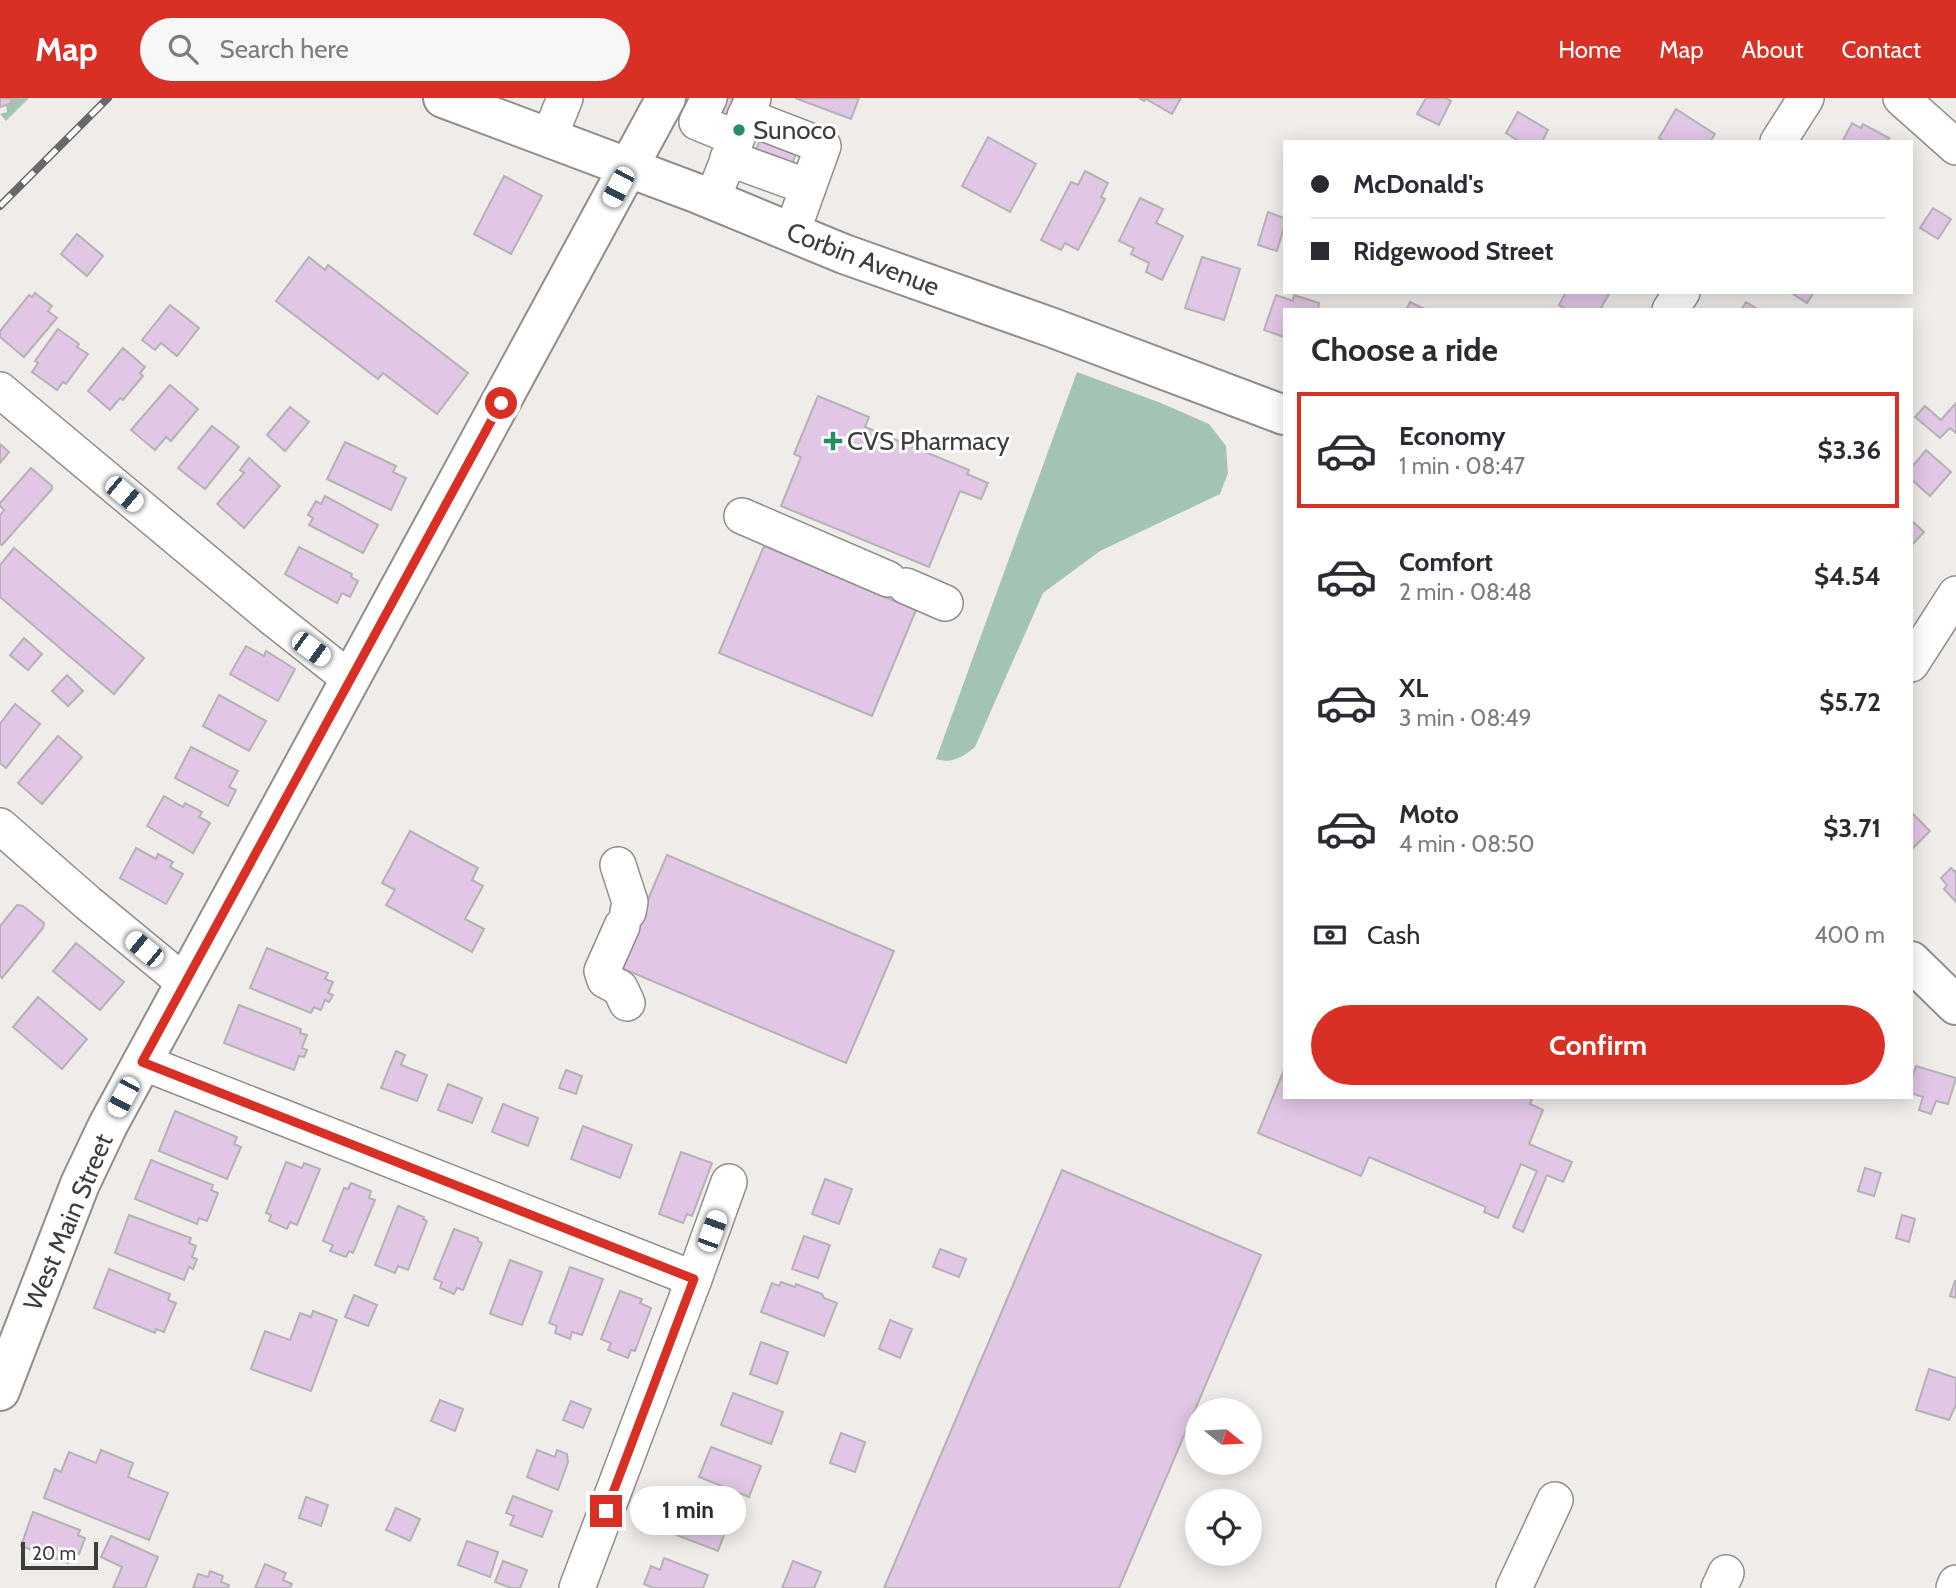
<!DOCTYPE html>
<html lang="en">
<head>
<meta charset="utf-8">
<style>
	body { margin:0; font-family:Cabin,sans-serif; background:#f7f7f7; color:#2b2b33; height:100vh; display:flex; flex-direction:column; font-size:26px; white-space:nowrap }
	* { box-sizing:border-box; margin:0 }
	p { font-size:23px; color:#7c7c81 }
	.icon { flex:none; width:38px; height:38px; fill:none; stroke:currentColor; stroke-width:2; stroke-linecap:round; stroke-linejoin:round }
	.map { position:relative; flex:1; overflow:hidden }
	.panel { position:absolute; left:1283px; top:210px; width:630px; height:791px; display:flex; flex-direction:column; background:#fff; border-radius:0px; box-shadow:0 4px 18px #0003 }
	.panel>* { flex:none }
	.banner { position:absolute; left:1283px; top:42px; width:630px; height:154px; border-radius:0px; box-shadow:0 4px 18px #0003; display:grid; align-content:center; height:154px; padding:0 28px; background:#fff }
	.needle { width:46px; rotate:108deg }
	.tools { position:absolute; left:1185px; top:1300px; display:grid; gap:14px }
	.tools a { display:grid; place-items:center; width:77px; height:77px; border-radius:50%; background:#fff; box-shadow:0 4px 18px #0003; font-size:35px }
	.scale { position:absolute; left:21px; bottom:18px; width:77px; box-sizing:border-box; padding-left:7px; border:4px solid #3e3d3c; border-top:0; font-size:19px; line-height:24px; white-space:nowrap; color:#3e3d3c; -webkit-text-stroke:5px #fff; paint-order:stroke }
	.end { position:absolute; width:32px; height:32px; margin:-16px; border:9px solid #d93025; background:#fff; box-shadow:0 0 0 4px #fff }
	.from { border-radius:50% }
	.bubble { position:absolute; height:49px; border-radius:24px; background:#fff; box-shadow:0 4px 18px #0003; font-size:23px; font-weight:700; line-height:49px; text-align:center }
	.car { position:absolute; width:21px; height:42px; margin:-21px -10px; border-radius:9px; box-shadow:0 0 5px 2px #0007; background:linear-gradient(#fff 24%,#345 0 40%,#fff 0 76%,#345 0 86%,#fff 0) }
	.banner b { display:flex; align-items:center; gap:24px; height:66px; font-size:26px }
	.banner b+b { border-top:2px solid #e1e1e2 }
	.banner i { width:18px; height:18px; background:#2b2b33 }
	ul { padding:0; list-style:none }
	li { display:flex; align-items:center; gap:21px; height:116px; margin:0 14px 10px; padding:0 14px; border:4px solid transparent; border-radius:0px }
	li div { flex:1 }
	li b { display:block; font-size:26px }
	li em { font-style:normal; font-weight:700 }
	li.current { border-color:#d93025 }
	li>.icon { width:63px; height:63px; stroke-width:1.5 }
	h2 { padding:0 28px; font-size:32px; line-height:84px }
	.pay { display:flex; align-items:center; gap:18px; height:77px; padding:0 28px; font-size:26px }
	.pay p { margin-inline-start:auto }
	.primary-button { display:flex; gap:14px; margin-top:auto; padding:14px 28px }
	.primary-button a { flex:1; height:80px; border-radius:42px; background:#d93025; color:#fff; font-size:28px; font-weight:700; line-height:80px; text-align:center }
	header { display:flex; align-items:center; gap:42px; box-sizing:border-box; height:98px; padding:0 35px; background:#d93025; color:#fff }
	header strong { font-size:33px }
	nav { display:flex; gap:38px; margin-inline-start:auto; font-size:24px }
	.search { width:490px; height:63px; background:#f7f7f7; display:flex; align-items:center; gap:18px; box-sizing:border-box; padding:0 24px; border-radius:38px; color:#7c7c81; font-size:26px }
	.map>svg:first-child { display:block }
	.grass { fill:#a3c4b2 }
	.building { fill:#e1c6e5; stroke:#b4b2b4; stroke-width:2 }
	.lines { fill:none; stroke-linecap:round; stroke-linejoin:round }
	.minor-casing { stroke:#908d8b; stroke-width:38 }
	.major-casing { stroke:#908d8b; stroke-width:42 }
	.minor { stroke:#fff; stroke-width:35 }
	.major { stroke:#fff; stroke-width:38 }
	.rail-casing { stroke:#696866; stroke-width:8 }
	.rail { stroke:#fff; stroke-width:5; stroke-dasharray:16; stroke-linecap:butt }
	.route { stroke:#d93025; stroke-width:9 }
	.poi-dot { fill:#278c68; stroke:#fff; stroke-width:2.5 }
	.labels { text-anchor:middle; stroke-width:6; stroke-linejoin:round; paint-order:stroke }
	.poi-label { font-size:26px; fill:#3e3d3c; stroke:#fff; text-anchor:start }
	.street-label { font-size:26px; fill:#3e3d3c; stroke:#fff }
</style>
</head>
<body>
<header>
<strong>Map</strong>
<div class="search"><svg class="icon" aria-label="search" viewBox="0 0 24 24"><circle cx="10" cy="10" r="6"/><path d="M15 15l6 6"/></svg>Search here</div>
<nav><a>Home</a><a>Map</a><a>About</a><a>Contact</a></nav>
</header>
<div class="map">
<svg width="1956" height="1490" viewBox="0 0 1956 1490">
	<rect width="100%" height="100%" fill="#f0ecea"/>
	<!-- grass -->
	<g class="grass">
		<polygon points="10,0 29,0 6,23 0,16 7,14 6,7 11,5"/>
		<path d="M 1077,274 L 1161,305 L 1209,326 L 1226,348 L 1228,375 L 1220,396 L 1100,453 L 1043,495 L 975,649 C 963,659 952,666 936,661 Z"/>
	</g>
	<!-- building -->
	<g class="building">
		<polygon points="0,0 10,0 12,5 0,9"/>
		<polygon points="714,0 742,0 729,22 708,11"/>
		<polygon points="795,0 859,0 851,21"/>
		<polygon points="1139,0 1181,0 1172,16 1146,1 1144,3"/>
		<polygon points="1426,0 1446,0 1451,3 1439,27 1417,16"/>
		<polygon points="1676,11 1715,36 1710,44 1665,44 1659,40"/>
		<polygon points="1518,14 1548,32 1542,44 1520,44 1506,35"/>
		<polygon points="1852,25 1861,30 1863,26 1889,40 1887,44 1842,44"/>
		<polygon points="762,36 798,49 790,73 753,60"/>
		<polygon points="988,39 1036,66 1010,114 962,88"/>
		<polygon points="1085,73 1108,85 1101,99 1105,101 1078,152 1065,145 1061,152 1041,142 1071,84 1078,87"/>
		<polygon points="504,78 542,98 511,156 474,136"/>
		<polygon points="1140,100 1163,111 1156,125 1183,138 1162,182 1146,174 1149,165 1131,156 1134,150 1119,143"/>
		<polygon points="1933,110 1951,121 1938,141 1920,130"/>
		<polygon points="1268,114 1284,120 1284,129 1277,153 1258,147"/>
		<polygon points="77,136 103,158 87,178 61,156"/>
		<polygon points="309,159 325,172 328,167 468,275 437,316 383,275 378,281 276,203"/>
		<polygon points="1202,159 1240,171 1224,222 1185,210"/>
		<polygon points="1566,194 1610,194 1600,212 1568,212 1559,207"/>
		<polygon points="1790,194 1814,194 1807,205"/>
		<polygon points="35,195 52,208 48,213 57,220 24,259 0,239 0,233 29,197 32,199"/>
		<polygon points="1276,197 1293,203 1294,197 1319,205 1318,212 1284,212 1284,239 1264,232"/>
		<polygon points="1410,204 1426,212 1406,212"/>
		<polygon points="1746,204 1759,212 1741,212"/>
		<polygon points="170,207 199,230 177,258 161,245 155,252 142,242"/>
		<polygon points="58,231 79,246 77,249 88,256 66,286 63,284 57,292 32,274 38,265 35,263"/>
		<polygon points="123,250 145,269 140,275 143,278 123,302 120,300 110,312 88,293"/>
		<polygon points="170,287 198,311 171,343 166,339 155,352 131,332"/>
		<polygon points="818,298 869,319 865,329 969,372 967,376 988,385 981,401 960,393 929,469 781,408 801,359 794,356"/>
		<polygon points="1956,305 1956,335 1950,330 1940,340 1915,319 1925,308 1941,322"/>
		<polygon points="290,309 309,324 285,353 267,337"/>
		<polygon points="212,328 239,349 205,391 178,370"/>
		<polygon points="345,344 396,368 393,374 406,380 391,412 327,381"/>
		<polygon points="0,346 9,354 0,365"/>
		<polygon points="1926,352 1951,374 1930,398 1911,381 1911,370"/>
		<polygon points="249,360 280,388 244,430 217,406 244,375 240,372"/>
		<polygon points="31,370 52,388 52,391 2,447 0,446 0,417 4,412 0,408 0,405"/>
		<polygon points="325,398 378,427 363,455 309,427 313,420 308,417 316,403 321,406"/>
		<polygon points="1911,422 1924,434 1911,448"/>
		<polygon points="764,448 916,512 872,618 719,555"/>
		<polygon points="299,449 352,476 351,479 358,483 350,499 342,495 337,505 285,476"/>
		<polygon points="14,450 144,560 114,596 0,499 0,467"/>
		<polygon points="24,540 42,556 28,572 10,557"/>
		<polygon points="246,548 264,558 266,553 295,571 278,603 230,576"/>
		<polygon points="67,577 83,593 68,608 52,593"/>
		<polygon points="219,597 266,623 249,653 203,628"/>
		<polygon points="15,606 40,626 6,670 0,665 0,626"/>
		<polygon points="58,638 82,659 42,706 18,685"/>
		<polygon points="191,649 238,673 229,689 236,692 228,708 175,680"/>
		<polygon points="164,698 183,709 185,705 202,714 199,719 210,725 193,755 147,728"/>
		<polygon points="1911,714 1930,733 1911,752"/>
		<polygon points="410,733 478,770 472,782 483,788 465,821 484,831 472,854 386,807 395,792 382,785"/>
		<polygon points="136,750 156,761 158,756 173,764 170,769 183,776 166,806 120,780"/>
		<polygon points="667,757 894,853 846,965 619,869"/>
		<polygon points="1951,770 1955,774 1956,773 1956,804 1944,791 1947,787 1941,780"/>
		<polygon points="17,807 23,808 44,825 43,830 2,880 0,878 0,828"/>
		<polygon points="76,845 124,884 100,912 53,873"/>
		<polygon points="267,850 328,875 325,881 333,884 328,895 333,897 329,904 325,902 321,912 314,909 311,915 250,890"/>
		<polygon points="38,899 87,941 62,971 13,929"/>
		<polygon points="239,907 301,931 300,935 307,937 302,950 307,952 304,959 299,958 294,972 224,945"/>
		<polygon points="396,953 405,957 401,967 427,977 417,1003 381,990"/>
		<polygon points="1916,968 1956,980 1948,1006 1936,1003 1931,1016 1919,1012 1923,999 1911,995 1911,983"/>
		<polygon points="566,972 582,978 576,996 559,990"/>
		<polygon points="1284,972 1284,999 1533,999 1530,1006 1543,1012 1529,1046 1572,1064 1563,1084 1547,1077 1523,1134 1513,1129 1537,1073 1521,1066 1498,1120 1484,1114 1486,1109 1369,1059 1361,1078 1258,1035"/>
		<polygon points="448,986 482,1000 472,1025 438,1012"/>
		<polygon points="503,1006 538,1020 528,1048 492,1034"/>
		<polygon points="175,1013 237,1039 234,1046 241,1049 227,1081 159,1053"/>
		<polygon points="583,1028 632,1047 620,1080 571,1061"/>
		<polygon points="681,1054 712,1065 692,1118 687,1116 683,1125 659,1116"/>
		<polygon points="151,1062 213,1087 211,1092 218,1095 207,1123 199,1120 197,1126 135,1101"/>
		<polygon points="286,1064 302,1070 304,1065 320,1071 297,1127 290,1124 287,1131 269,1123 271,1117 266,1115"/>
		<polygon points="1865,1070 1881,1075 1874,1098 1858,1093"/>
		<polygon points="1062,1072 1261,1157 1119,1490 884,1490"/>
		<polygon points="825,1081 852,1091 839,1126 812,1116"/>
		<polygon points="351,1085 371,1093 369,1100 375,1102 353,1155 349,1153 346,1159 330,1153 333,1147 323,1143 344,1090 348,1091"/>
		<polygon points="398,1108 424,1119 423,1121 427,1123 408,1172 398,1168 395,1175 375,1167"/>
		<polygon points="129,1117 191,1140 189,1145 196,1148 192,1159 197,1161 193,1171 189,1169 184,1182 115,1155"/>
		<polygon points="1902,1117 1915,1121 1909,1144 1896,1140"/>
		<polygon points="454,1131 478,1140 478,1143 482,1145 463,1192 457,1190 454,1196 440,1190 442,1184 434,1181"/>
		<polygon points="804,1138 830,1147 818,1180 792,1171"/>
		<polygon points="940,1151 966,1161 959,1179 933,1169"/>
		<polygon points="510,1162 542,1174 522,1227 490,1216"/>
		<polygon points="570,1169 603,1181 582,1237 572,1234 570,1241 555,1235 557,1228 549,1225"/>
		<polygon points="109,1171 170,1196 168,1202 176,1205 164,1234 156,1231 155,1235 94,1210"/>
		<polygon points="1955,1183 1956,1183 1956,1200 1950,1198"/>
		<polygon points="781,1184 795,1189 796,1186 822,1196 824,1200 837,1205 824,1238 761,1214 772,1185 779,1188"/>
		<polygon points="620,1193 642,1201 640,1205 651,1210 635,1253 631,1252 628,1260 608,1252 611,1245 601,1241"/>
		<polygon points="354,1197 377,1207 368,1228 345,1219"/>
		<polygon points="313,1213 337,1222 311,1293 251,1271 265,1233 290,1242 300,1215 311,1219"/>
		<polygon points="890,1222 912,1231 900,1260 879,1251"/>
		<polygon points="761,1244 788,1254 777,1286 750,1276"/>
		<polygon points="1929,1271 1956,1280 1956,1307 1949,1322 1916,1312"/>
		<polygon points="733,1295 783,1314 771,1346 721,1327"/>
		<polygon points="440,1302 463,1311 455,1333 431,1323"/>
		<polygon points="571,1303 591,1311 583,1330 563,1322"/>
		<polygon points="841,1335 865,1344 855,1374 830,1365"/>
		<polygon points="711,1349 761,1368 749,1399 699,1379"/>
		<polygon points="101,1352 133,1365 128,1379 168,1395 149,1442 44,1400 55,1371 61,1374 69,1354 96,1365"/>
		<polygon points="537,1352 555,1359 557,1352 567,1356 568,1364 558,1392 527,1379"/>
		<polygon points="513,1398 552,1413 542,1439 510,1427 514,1418 506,1415"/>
		<polygon points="306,1399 328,1407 321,1428 299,1420"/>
		<polygon points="688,1404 730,1421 718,1453 666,1433 673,1414 683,1417"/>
		<polygon points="396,1410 420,1421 410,1443 386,1432"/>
		<polygon points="33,1414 80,1432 78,1437 85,1440 79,1456 72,1454 68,1465 21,1448"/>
		<polygon points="111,1438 158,1459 145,1490 113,1490 122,1469 101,1459"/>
		<polygon points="467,1443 498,1454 490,1479 458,1467"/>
		<polygon points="664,1460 708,1477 703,1490 653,1490 644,1486 651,1468 660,1472"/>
		<polygon points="503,1463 527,1472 520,1490 511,1490 495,1484"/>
		<polygon points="793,1463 821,1474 814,1490 782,1490"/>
		<polygon points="265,1466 286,1475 283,1482 292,1486 290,1490 255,1490"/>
		<polygon points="210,1473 223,1478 221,1484 229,1487 228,1490 193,1490 198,1476 208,1479"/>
	</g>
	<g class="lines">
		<defs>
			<g id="minor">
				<polyline points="709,0 697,24 736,40"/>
				<polyline points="1901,0 1956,49"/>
				<polyline points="745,18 823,48 792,134"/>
				<polyline points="549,40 565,0"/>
				<polyline points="1778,44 1806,0"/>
				<polyline points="728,60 808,89"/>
				<polyline points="712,102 753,0"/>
				<polyline points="1670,212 1682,194"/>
				<polyline points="0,292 268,516 350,581"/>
				<polyline points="742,418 888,481"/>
				<polyline points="906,488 945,505"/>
				<polyline points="1911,566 1956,496"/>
				<polyline points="0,728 88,805 185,885"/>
				<polyline points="618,767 630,804 628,814"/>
				<polyline points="622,828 602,873 605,882 620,890 627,905"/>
				<polyline points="142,964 694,1181"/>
				<polyline points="577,1490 694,1181 729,1084"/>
				<polyline points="1514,1490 1555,1402"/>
				<polyline points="1719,1490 1726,1475"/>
				<polyline points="1954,1490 1956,1485"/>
			</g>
			<g id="major">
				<polyline points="443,0 696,95 844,156 1053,230 1284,317"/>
				<polyline points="1911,863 1956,907"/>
				<polyline points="0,1293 80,1086 108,1027 666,0"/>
			</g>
		</defs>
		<!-- minor casing -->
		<use href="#minor" class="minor-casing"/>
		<!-- major casing -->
		<use href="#major" class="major-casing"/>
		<!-- minor -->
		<use href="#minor" class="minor"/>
		<!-- major -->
		<use href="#major" class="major"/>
		<defs>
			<polyline id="rail" points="0,108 108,0"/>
		</defs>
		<!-- rail casing -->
		<use href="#rail" class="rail-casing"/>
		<!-- rail -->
		<use href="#rail" class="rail"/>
	</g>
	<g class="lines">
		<!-- route -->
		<polyline class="route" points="501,305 142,964 694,1181 606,1413"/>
	</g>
	<!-- markers -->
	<g class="poi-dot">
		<circle cx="739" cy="32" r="7"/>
		<path d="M829.5 332.5h7v7h7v7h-7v7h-7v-7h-7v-7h7z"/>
	</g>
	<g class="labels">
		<!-- poi labels -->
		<g class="poi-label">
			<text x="753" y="41">Sunoco</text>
			<text x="847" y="352">CVS Pharmacy</text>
		</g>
		<!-- street labels -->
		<g class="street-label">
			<text transform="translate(863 161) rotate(21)" y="9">Corbin Avenue</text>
			<text transform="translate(68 1124) rotate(-67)" y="9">West Main Street</text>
		</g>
	</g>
</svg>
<div class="tools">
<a><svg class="needle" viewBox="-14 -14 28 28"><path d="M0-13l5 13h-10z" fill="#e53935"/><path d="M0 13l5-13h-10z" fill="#7c7c81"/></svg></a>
<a><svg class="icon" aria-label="locate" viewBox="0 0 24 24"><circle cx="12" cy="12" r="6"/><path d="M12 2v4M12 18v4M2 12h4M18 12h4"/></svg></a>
</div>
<div class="scale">20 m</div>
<i class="end from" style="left:501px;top:305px"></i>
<i class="end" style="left:606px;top:1413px"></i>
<div class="bubble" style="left:630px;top:1388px;width:116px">1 min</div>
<i class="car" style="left:618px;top:89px;rotate:208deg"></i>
<i class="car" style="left:124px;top:396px;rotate:130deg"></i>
<i class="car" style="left:311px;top:551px;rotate:126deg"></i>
<i class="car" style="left:144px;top:851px;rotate:310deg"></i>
<i class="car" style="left:123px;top:999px;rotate:208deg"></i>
<i class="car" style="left:712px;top:1133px;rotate:20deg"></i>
<div class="banner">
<b><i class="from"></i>McDonald's</b>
<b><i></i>Ridgewood Street</b>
</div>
<section class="panel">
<h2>Choose a ride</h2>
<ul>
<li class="current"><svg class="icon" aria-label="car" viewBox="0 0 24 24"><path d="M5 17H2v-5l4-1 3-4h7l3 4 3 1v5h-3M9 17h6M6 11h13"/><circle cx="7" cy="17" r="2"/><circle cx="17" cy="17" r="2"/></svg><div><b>Economy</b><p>1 min · 08:47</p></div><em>$3.36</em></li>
<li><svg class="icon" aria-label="car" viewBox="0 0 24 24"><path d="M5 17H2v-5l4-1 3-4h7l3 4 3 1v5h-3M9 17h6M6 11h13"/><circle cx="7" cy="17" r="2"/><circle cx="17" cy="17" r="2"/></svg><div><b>Comfort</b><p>2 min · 08:48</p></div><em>$4.54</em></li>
<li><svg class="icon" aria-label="car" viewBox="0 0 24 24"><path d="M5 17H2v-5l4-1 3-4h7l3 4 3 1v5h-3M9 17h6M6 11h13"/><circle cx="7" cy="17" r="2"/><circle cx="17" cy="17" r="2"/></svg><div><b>XL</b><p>3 min · 08:49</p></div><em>$5.72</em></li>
<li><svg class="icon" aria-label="car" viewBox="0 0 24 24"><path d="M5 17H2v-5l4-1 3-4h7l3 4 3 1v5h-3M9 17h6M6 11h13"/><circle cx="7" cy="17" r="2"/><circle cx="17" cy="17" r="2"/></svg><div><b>Moto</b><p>4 min · 08:50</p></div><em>$3.71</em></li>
</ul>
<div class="pay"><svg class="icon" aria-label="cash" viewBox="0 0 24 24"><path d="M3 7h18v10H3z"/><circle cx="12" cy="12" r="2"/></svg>Cash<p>400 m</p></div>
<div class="primary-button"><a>Confirm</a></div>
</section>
</div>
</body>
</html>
